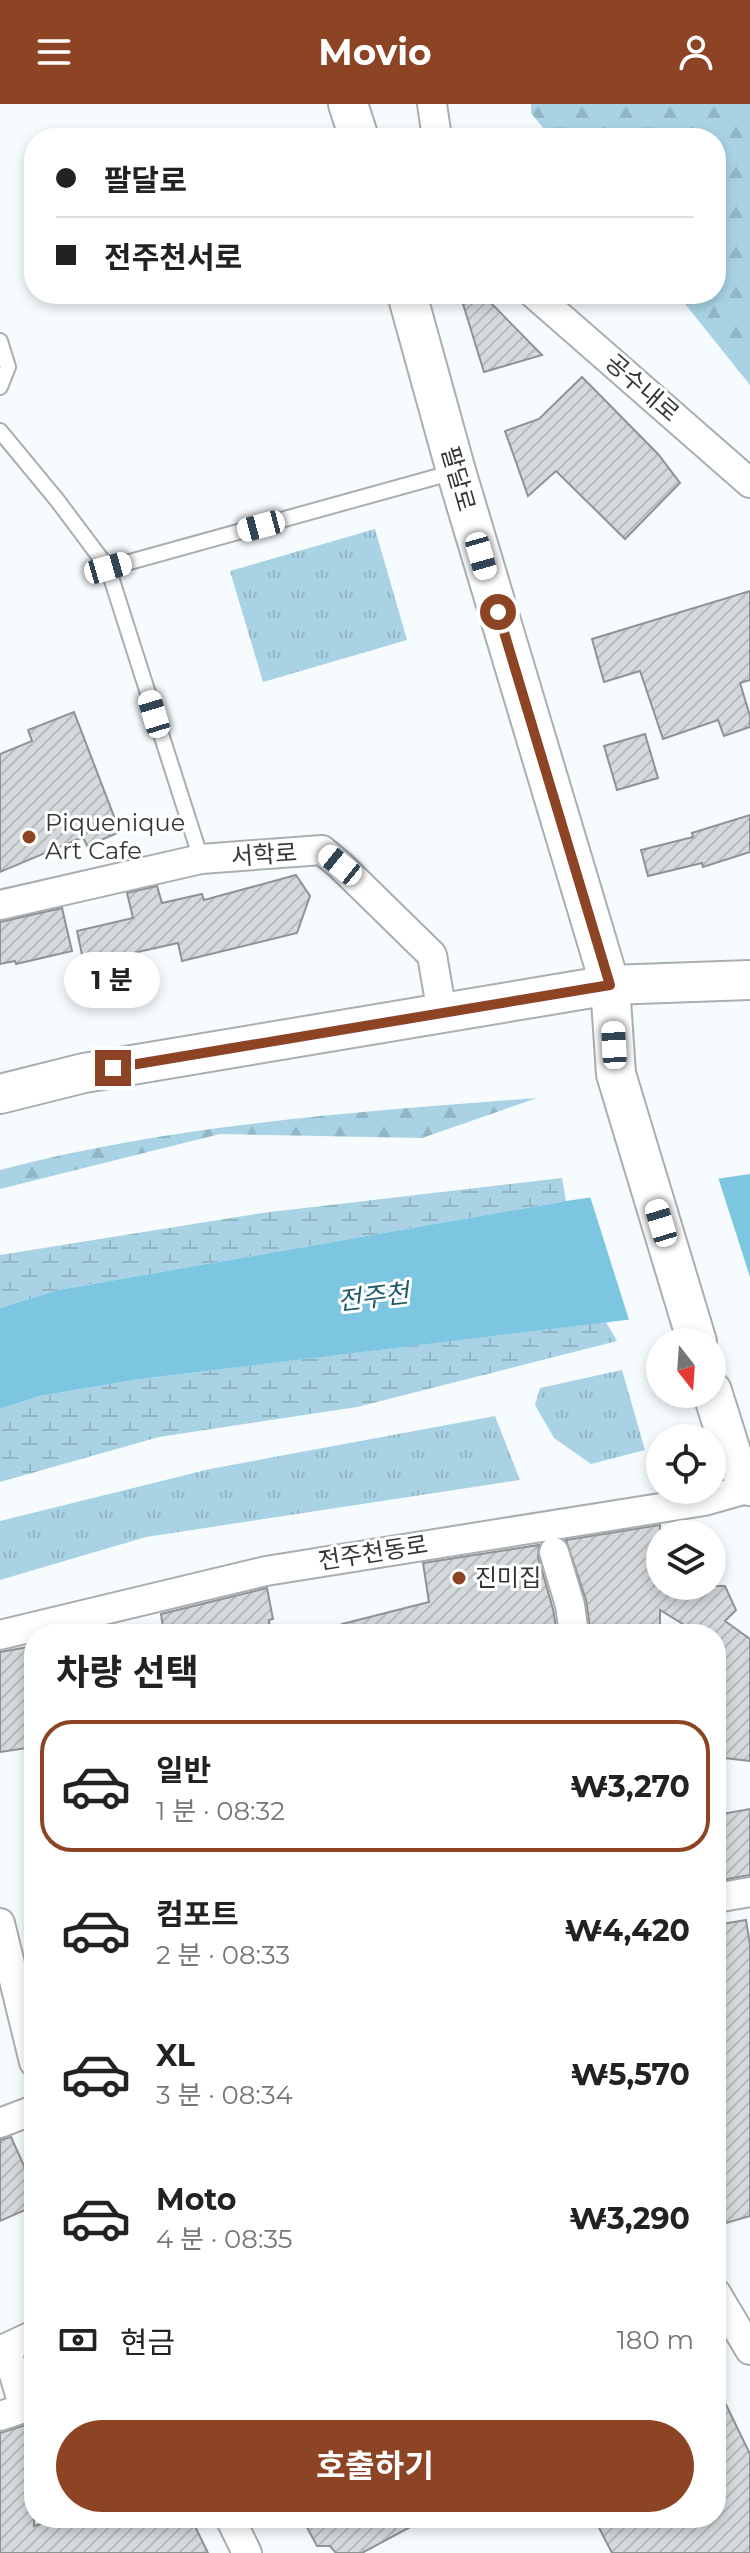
<!DOCTYPE html>
<html lang="ko">
<head>
<meta charset="utf-8">
<style>
	body { margin:0; font-family:Montserrat,"Noto Sans KR",sans-serif; background:#f6f6f6; color:#222; height:100vh; display:flex; flex-direction:column; font-size:30px; white-space:nowrap }
	* { box-sizing:border-box; margin:0 }
	p { font-size:26px; color:#767676 }
	.icon { flex:none; width:44px; height:44px; fill:none; stroke:currentColor; stroke-width:2; stroke-linecap:round; stroke-linejoin:round }
	.map { position:relative; flex:1; overflow:hidden }
	.side { position:absolute; left:24px; top:1520px; width:702px; height:904px; display:flex; flex-direction:column; background:#fff; border-radius:32px; box-shadow:0 4px 12px #0003 }
	.side>* { flex:none }
	.banner { position:absolute; left:24px; top:24px; width:702px; height:176px; border-radius:32px; box-shadow:0 4px 12px #0003; display:grid; align-content:center; height:176px; padding:0 32px; background:#fff }
	.needle { width:52px; rotate:163deg }
	.buttons { position:absolute; left:646px; top:1224px; display:grid; gap:16px }
	.buttons a { display:grid; place-items:center; width:80px; height:80px; border-radius:50%; background:#fff; box-shadow:0 4px 12px #0003; font-size:40px }
	.end { position:absolute; width:36px; height:36px; margin:-18px; border:10px solid #8d4424; background:#fff; box-shadow:0 0 0 4px #fff }
	.from { border-radius:50% }
	.bubble { position:absolute; height:56px; border-radius:28px; background:#fff; box-shadow:0 4px 12px #0003; font-size:26px; font-weight:700; line-height:56px; text-align:center }
	.car { position:absolute; width:24px; height:48px; margin:-24px -12px; border-radius:10px; box-shadow:0 0 6px 2px #0007; background:linear-gradient(#fff 24%,#345 0 40%,#fff 0 76%,#345 0 86%,#fff 0) }
	.banner b { display:flex; align-items:center; gap:28px; height:76px; font-size:30px }
	.banner b+b { border-top:2px solid #e0e0e0 }
	.banner i { width:20px; height:20px; background:#222 }
	ul { padding:0; list-style:none }
	li { display:flex; align-items:center; gap:24px; height:132px; margin:0 16px 12px; padding:0 16px; border:4px solid transparent; border-radius:32px }
	li div { flex:1 }
	li b { display:block; font-size:30px }
	li em { font-style:normal; font-weight:700 }
	li.selected { border-color:#8d4424 }
	li>.icon { width:72px; height:72px; stroke-width:1.5 }
	h2 { padding:0 32px; font-size:36px; line-height:96px }
	.pay { display:flex; align-items:center; gap:20px; height:88px; padding:0 32px; font-size:30px }
	.pay p { margin-inline-start:auto }
	.button { display:flex; gap:16px; margin-top:auto; padding:16px 32px }
	.button a { flex:1; height:92px; border-radius:48px; background:#8d4424; color:#fff; font-size:32px; font-weight:700; line-height:92px; text-align:center }
	header { display:flex; justify-content:space-between; align-items:center; height:104px; padding:0 32px; background:#8d4424; color:#fff; font-size:36px; font-weight:700 }
	.map>svg:first-child { display:block }
	.grass { fill:url(#grass-tufts) }
	.forest { fill:url(#forest-firs) }
	.wetland { fill:url(#wetland-marsh) }
	.water { fill:#7dc6e1 }
	.pier { fill:#f6fbfd }
	.building { fill:url(#building-hatch); stroke:#8f9395; stroke-width:2 }
	.lines { fill:none; stroke-linecap:round; stroke-linejoin:round }
	.lane-casing { stroke:#a9aeb0; stroke-width:18 }
	.street-casing { stroke:#a9aeb0; stroke-width:32 }
	.secondary-casing { stroke:#a9aeb0; stroke-width:42 }
	.lane { stroke:#fff; stroke-width:14 }
	.street { stroke:#fff; stroke-width:28 }
	.secondary { stroke:#fff; stroke-width:38 }
	.route { stroke:#8d4424; stroke-width:10 }
	.poi-dot { fill:#8d4424; stroke:#fff; stroke-width:3 }
	.labels { text-anchor:middle; stroke-width:6; stroke-linejoin:round; paint-order:stroke }
	.street-label { font-size:24px; fill:#353737; stroke:#fff }
	.poi-label { font-size:24px; fill:#353737; stroke:#fff; text-anchor:start }
	.water-label { font-size:26px; font-style:italic; fill:#205b6e; stroke:#fff }
</style>
</head>
<body>
<header><svg class="icon" aria-label="menu" viewBox="0 0 24 24"><path d="M4 6h16M4 12h16M4 18h16"/></svg>Movio<svg class="icon" aria-label="person" viewBox="0 0 24 24"><circle cx="12" cy="8" r="4"/><path d="M4 21q1-7 8-7t8 7"/></svg></header>
<div class="map">
<svg width="750" height="2449" viewBox="0 0 750 2449">
	<defs>
		<pattern id="grass-tufts" width="24" height="20" patternUnits="userSpaceOnUse" patternTransform="scale(2)"><rect width="24" height="20" fill="#a9d3e4"/><path d="M3 7l-1-3M5 7V3M7 7l1-3M15 17l-1-3M17 17v-4M19 17l1-3" fill="none" stroke="#92b6c4"/></pattern>
		<pattern id="forest-firs" width="22" height="20" patternUnits="userSpaceOnUse" patternTransform="scale(2)"><rect width="22" height="20" fill="#a9d3e4"/><path d="M5 1l3.5 6h-7zM16 11l3.5 6h-7z" fill="#92b6c4"/></pattern>
		<pattern id="wetland-marsh" width="20" height="14" patternUnits="userSpaceOnUse" patternTransform="scale(2)"><rect width="20" height="14" fill="#a9d3e4"/><path d="M1 5h8M5 5V1M11 12h8M15 12V8" fill="none" stroke="#92b6c4"/></pattern>
		<pattern id="building-hatch" width="6" height="6" patternUnits="userSpaceOnUse" patternTransform="scale(2)"><rect width="6" height="6" fill="#d4d9db"/><path d="M-1 1l2-2M0 6l6-6M5 7l2-2" fill="none" stroke="#b7bbbd"/></pattern>
	</defs>
	<rect width="100%" height="100%" fill="#f6fbfd"/>
	<!-- grass -->
	<g class="grass">
		<polygon points="375,425 407,536 263,578 230,467"/>
		<polygon points="622,1266 645,1346 591,1360 554,1334 535,1301 540,1284"/>
		<polygon points="495,1312 520,1376 146,1433 0,1476 0,1417 210,1365"/>
	</g>
	<!-- forest -->
	<g class="forest">
		<polygon points="531,0 750,0 750,281 677,190 716,190 716,34 551,34 531,9"/>
		<path d="M 537,994 L 422,1034 L 220,1030 L 0,1085 L 0,1066 C 175,1020 357,1008 537,994 Z"/>
	</g>
	<!-- wetland -->
	<g class="wetland">
		<polygon points="562,1074 566,1097 58,1186 0,1204 0,1151 262,1109"/>
		<polygon points="606,1218 617,1237 357,1303 159,1333 0,1378 0,1305 40,1292 140,1275"/>
	</g>
	<!-- water -->
	<polygon class="water" points="750,1070 750,1201 140,1275 40,1292 0,1305 0,1204 58,1186 566,1097"/>
	<!-- pier -->
	<polygon class="pier" points="717,1070 750,1173 750,1205 630,1219 589,1089"/>
	<!-- building -->
	<g class="building">
		<polygon points="485,193 542,251 484,268 463,200"/>
		<polygon points="582,273 658,350 680,379 625,435 556,367 528,392 505,327 539,315"/>
		<polygon points="750,487 750,576 740,579 750,612 750,623 724,632 718,616 663,635 640,567 604,578 592,535"/>
		<polygon points="74,608 120,728 87,742 83,733 0,768 0,650 32,637 28,626"/>
		<polygon points="645,630 658,674 617,686 604,642"/>
		<polygon points="750,711 750,748 703,763 702,759 648,772 641,746 693,733 692,729"/>
		<polygon points="296,771 310,792 297,829 182,857 178,839 84,860 77,827 133,814 127,789 157,782 162,799 202,790 204,796"/>
		<polygon points="62,804 72,847 16,860 15,857 0,860 0,818"/>
		<polygon points="660,1421 660,1482 725,1482 736,1506 725,1517 750,1535 750,1657 716,1653 716,1530 699,1530 660,1506 660,1525 647,1530 591,1530 586,1496 566,1436"/>
		<polygon points="539,1441 538,1453 553,1505 557,1530 344,1530 342,1520 429,1498 423,1459"/>
		<polygon points="267,1484 273,1515 269,1516 270,1530 224,1530 224,1524 193,1530 164,1530 161,1510"/>
		<polygon points="34,1542 34,1643 0,1648 0,1548"/>
		<polygon points="750,1705 750,1771 716,1777 716,1711"/>
		<polygon points="746,1816 750,1841 750,2112 716,2122 716,1821"/>
		<polygon points="11,2033 34,2084 34,2102 0,2117 0,2036"/>
		<polygon points="716,2280 750,2350 750,2449 612,2449 594,2414 716,2414"/>
		<polygon points="26,2321 34,2342 34,2422 58,2414 191,2414 208,2449 0,2449 0,2329"/>
		<polygon points="302,2414 427,2414 362,2449 336,2449 330,2442 317,2442"/>
	</g>
	<g class="lines">
		<defs>
			<g id="lane">
				<polyline points="0,237 8,263 0,283"/>
				<polyline points="0,327 57,396 108,464 201,755"/>
				<polyline points="108,464 454,368"/>
			</g>
			<g id="street">
				<polyline points="432,0 437,34"/>
				<polyline points="534,190 750,379"/>
				<polyline points="0,801 201,755 322,746 340,761 432,851 442,909"/>
				<polyline points="554,1448 570,1501 574,1530"/>
				<polyline points="0,1531 266,1467 704,1397 750,1384"/>
				<polyline points="716,1794 750,1788"/>
				<polyline points="0,1819 34,1958"/>
				<polyline points="0,2019 34,2006"/>
				<polyline points="716,2189 750,2246"/>
				<polyline points="0,2312 24,2304 6,2244 34,2231"/>
				<polyline points="230,2414 247,2449"/>
			</g>
			<g id="secondary">
				<polyline points="348,0 359,34"/>
				<polyline points="407,190 456,367 610,881 616,970 697,1238"/>
				<polyline points="0,990 84,969 610,881 750,876"/>
				<polyline points="712,1287 733,1354 750,1382"/>
			</g>
		</defs>
		<!-- lane casing -->
		<use href="#lane" class="lane-casing"/>
		<!-- street casing -->
		<use href="#street" class="street-casing"/>
		<!-- secondary casing -->
		<use href="#secondary" class="secondary-casing"/>
		<!-- lane -->
		<use href="#lane" class="lane"/>
		<!-- street -->
		<use href="#street" class="street"/>
		<!-- secondary -->
		<use href="#secondary" class="secondary"/>
	</g>
	<g class="lines">
		<!-- route -->
		<polyline class="route" points="113,964 610,881 498,508"/>
	</g>
	<!-- markers -->
	<g class="poi-dot">
		<circle cx="29" cy="733" r="8"/>
		<circle cx="459" cy="1474" r="8"/>
	</g>
	<g class="labels">
		<!-- street labels -->
		<g class="street-label">
			<text transform="translate(642 284) rotate(41)" y="8">공수내로</text>
			<text transform="translate(458 375) rotate(74)" y="8">팔달로</text>
			<text transform="translate(264 751) rotate(-4)" y="8">서학로</text>
			<text transform="translate(373 1449) rotate(-9)" y="8">전주천동로</text>
		</g>
		<!-- poi labels -->
		<g class="poi-label">
			<text x="45" y="727">Piquenique<tspan x="45" dy="28">Art Cafe</tspan></text>
			<text x="475" y="1482">진미집</text>
		</g>
		<!-- water labels -->
		<g class="water-label">
			<text transform="translate(373 1193) rotate(-7)" y="9">전주천</text>
		</g>
	</g>
</svg>
<div class="buttons">
<a><svg class="needle" viewBox="-14 -14 28 28"><path d="M0-13l5 13h-10z" fill="#e53935"/><path d="M0 13l5-13h-10z" fill="#767676"/></svg></a>
<a><svg class="icon" aria-label="locate" viewBox="0 0 24 24"><circle cx="12" cy="12" r="6"/><path d="M12 2v4M12 18v4M2 12h4M18 12h4"/></svg></a>
<a><svg class="icon" aria-label="layers" viewBox="0 0 24 24"><path d="M12 4l9 5-9 5-9-5zM3 14l9 5 9-5"/></svg></a>
</div>
<i class="end from" style="left:498px;top:508px"></i>
<i class="end" style="left:113px;top:964px"></i>
<div class="bubble" style="left:64px;top:848px;width:96px">1 분</div>
<i class="car" style="left:261px;top:422px;rotate:255deg"></i>
<i class="car" style="left:481px;top:452px;rotate:164deg"></i>
<i class="car" style="left:108px;top:464px;rotate:74deg"></i>
<i class="car" style="left:154px;top:610px;rotate:343deg"></i>
<i class="car" style="left:340px;top:761px;rotate:309deg"></i>
<i class="car" style="left:614px;top:941px;rotate:357deg"></i>
<i class="car" style="left:661px;top:1119px;rotate:343deg"></i>
<div class="banner">
<b><i class="from"></i>팔달로</b>
<b><i></i>전주천서로</b>
</div>
<section class="side">
<h2>차량 선택</h2>
<ul>
<li class="selected"><svg class="icon" aria-label="car" viewBox="0 0 24 24"><path d="M5 17H2v-5l4-1 3-4h7l3 4 3 1v5h-3M9 17h6M6 11h13"/><circle cx="7" cy="17" r="2"/><circle cx="17" cy="17" r="2"/></svg><div><b>일반</b><p>1 분 · 08:32</p></div><em>₩3,270</em></li>
<li><svg class="icon" aria-label="car" viewBox="0 0 24 24"><path d="M5 17H2v-5l4-1 3-4h7l3 4 3 1v5h-3M9 17h6M6 11h13"/><circle cx="7" cy="17" r="2"/><circle cx="17" cy="17" r="2"/></svg><div><b>컴포트</b><p>2 분 · 08:33</p></div><em>₩4,420</em></li>
<li><svg class="icon" aria-label="car" viewBox="0 0 24 24"><path d="M5 17H2v-5l4-1 3-4h7l3 4 3 1v5h-3M9 17h6M6 11h13"/><circle cx="7" cy="17" r="2"/><circle cx="17" cy="17" r="2"/></svg><div><b>XL</b><p>3 분 · 08:34</p></div><em>₩5,570</em></li>
<li><svg class="icon" aria-label="car" viewBox="0 0 24 24"><path d="M5 17H2v-5l4-1 3-4h7l3 4 3 1v5h-3M9 17h6M6 11h13"/><circle cx="7" cy="17" r="2"/><circle cx="17" cy="17" r="2"/></svg><div><b>Moto</b><p>4 분 · 08:35</p></div><em>₩3,290</em></li>
</ul>
<div class="pay"><svg class="icon" aria-label="cash" viewBox="0 0 24 24"><path d="M3 7h18v10H3z"/><circle cx="12" cy="12" r="2"/></svg>현금<p>180 m</p></div>
<div class="button"><a>호출하기</a></div>
</section>
</div>
</body>
</html>
